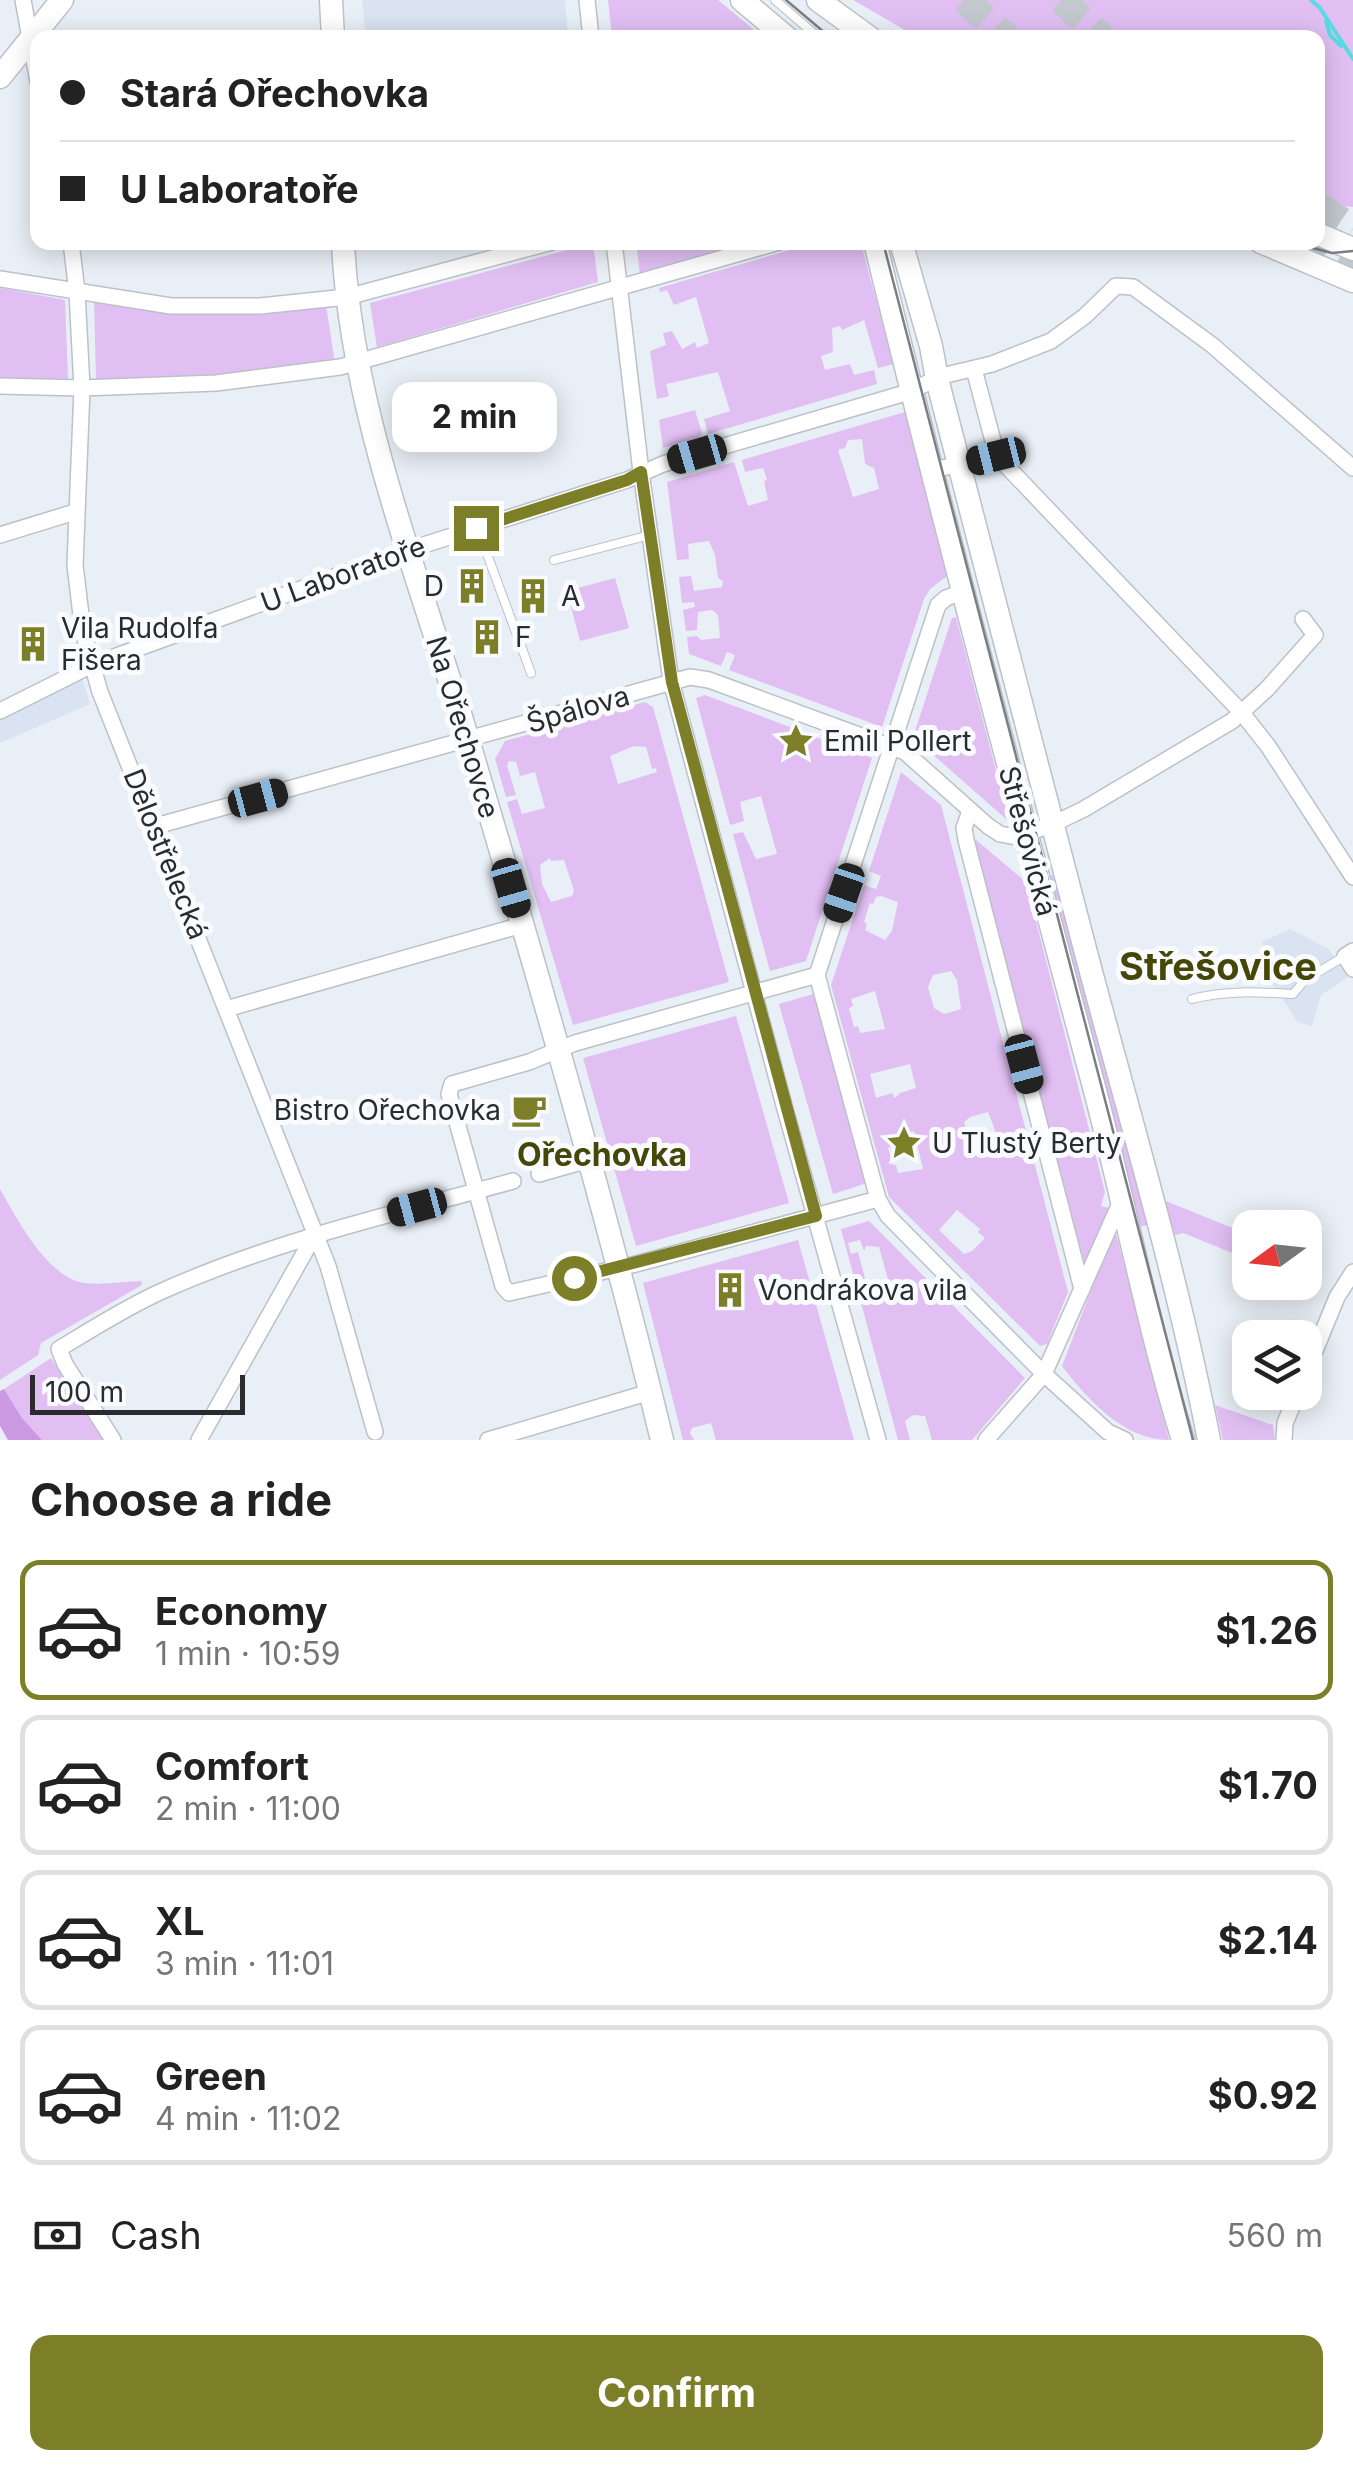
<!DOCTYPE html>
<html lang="en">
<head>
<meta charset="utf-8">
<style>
	body { margin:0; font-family:Inter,sans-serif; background:#f6f6f6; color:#222; height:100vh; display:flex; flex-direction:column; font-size:38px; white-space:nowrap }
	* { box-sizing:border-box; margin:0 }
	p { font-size:32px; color:#767676 }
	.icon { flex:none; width:55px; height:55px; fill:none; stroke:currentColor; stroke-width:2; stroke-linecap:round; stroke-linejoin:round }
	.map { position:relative; height:1440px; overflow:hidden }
	.details { display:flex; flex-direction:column; background:#fff; flex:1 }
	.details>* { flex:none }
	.top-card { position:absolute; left:30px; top:30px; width:1295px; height:220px; border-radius:20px; box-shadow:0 5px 25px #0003; display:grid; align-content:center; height:220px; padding:0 30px; background:#fff }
	.needle { width:65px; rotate:255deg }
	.fabs { position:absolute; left:1232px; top:1210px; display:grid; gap:20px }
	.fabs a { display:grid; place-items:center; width:90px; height:90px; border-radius:20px; background:#fff; box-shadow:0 5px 25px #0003; font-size:50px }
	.scale { position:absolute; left:30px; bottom:25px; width:215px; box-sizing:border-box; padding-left:10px; border:5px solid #292b2e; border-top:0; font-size:28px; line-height:35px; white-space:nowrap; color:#292b2e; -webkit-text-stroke:8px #f9fbff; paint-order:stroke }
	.end { position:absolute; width:45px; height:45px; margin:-22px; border:12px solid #7c7f28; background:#fff; box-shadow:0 0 0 5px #fff }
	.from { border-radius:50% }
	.bubble { position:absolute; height:70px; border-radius:20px; background:#fff; box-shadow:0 5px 25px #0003; font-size:32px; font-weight:700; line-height:70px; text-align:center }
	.car { position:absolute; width:30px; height:60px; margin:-30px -15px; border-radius:12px; box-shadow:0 0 8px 2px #0007; background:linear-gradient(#222 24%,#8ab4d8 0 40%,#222 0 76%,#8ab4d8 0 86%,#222 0) }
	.top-card b { display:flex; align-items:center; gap:35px; height:95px; font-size:38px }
	.top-card b+b { border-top:2px solid #e0e0e0 }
	.top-card i { width:25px; height:25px; background:#222 }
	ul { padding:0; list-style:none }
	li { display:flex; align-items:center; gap:30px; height:140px; margin:0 20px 15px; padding:0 10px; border:5px solid #e0e0e0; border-radius:20px }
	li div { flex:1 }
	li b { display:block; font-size:38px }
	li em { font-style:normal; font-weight:700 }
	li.selected { border-color:#7c7f28 }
	li>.icon { width:90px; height:90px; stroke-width:1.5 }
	h2 { padding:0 30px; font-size:45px; line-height:120px }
	.pay { display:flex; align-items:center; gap:25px; height:110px; padding:0 30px; font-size:38px }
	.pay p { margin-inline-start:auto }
	.action { display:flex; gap:20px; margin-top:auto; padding:20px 30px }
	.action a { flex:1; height:115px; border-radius:20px; background:#7c7f28; color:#fff; font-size:40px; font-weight:700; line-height:115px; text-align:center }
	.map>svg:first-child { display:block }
	.built { fill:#d9e3f1 }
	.green { fill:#e1bff3; fill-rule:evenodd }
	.forest { fill:#cb99e2 }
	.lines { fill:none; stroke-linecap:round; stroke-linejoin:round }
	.stream { stroke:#58dce1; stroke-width:4 }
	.highway-tunnel { stroke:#c3c8ce; stroke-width:28; stroke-dasharray:28 14; stroke-linecap:butt }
	.lane-casing { stroke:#bcc1c9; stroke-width:10 }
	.street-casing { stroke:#bcc1c9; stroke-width:18 }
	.secondary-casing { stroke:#bcc1c9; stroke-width:25 }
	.lane { stroke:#fff; stroke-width:8 }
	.street { stroke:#fff; stroke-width:15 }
	.secondary { stroke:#fff; stroke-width:22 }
	.tram { stroke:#7c8085; stroke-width:2.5 }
	.route { stroke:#7c7f28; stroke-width:12 }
	.labels { text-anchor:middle; stroke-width:10; stroke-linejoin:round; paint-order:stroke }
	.street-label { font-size:28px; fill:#292b2e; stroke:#f9fbff }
	.poi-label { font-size:28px; fill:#292b2e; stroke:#f9fbff; text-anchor:start }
	.quarter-label { font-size:32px; font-weight:bold; fill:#454707; stroke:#f9fbff }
	.district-label { font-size:38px; font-weight:bold; fill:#454707; stroke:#f9fbff }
</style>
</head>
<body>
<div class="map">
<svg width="1353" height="1440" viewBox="0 0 1353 1440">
	<rect width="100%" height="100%" fill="#e9eff6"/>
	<!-- built -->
	<g class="built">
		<polygon points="362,0 565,0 568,37 366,37"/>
		<polygon points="82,678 90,704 0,743 0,717"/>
		<polygon points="1290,929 1329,949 1348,977 1321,995 1312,1026 1298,1022 1272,984 1262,942"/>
	</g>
	<!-- green -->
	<g class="green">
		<polygon points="608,0 718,0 763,37 612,37"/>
		<polygon points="853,0 1353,0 1353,207 1318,205 1318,38 917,37"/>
		<polygon points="636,242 753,243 640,274"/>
		<polygon points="593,243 598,282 377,347 370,303"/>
		<polygon points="814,243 861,243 893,364 878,368 864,320 842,330 840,326 832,328 833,352 821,356 825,370 850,364 854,375 874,370 877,384 708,434 704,419 730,411 718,372 666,384 669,396 657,399 650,351 666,345 663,333 672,331 682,349 695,342 697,348 709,343 696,297 674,305 667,290 660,292 659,288"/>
		<polygon points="0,288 65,300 68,380 0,379"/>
		<polygon points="94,299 326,305 335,363 163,381 96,380"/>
		<polygon points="695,410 702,433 699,437 663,448 659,420"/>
		<path d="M 905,412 L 947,576 L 930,589 L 924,599 L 882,727 L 729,670 L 735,655 L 727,652 L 721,666 L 689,654 L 687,637 L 697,636 L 701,640 L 720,638 L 718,615 L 712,610 L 698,612 L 697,630 L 686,631 L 683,610 L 695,607 L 694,602 L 682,603 L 679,577 L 691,576 L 694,591 L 722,587 L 723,581 L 718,578 L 715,555 L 709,541 L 688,544 L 689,559 L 677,560 L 667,482 L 734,462 L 748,506 L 768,500 L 764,481 L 767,480 L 763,468 L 745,472 L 742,460 ZM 862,439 L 865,464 L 874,468 L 879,489 L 853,497 L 838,450 L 845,448 L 848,440 Z"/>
		<polygon points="615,578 629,628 580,641 567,591"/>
		<polygon points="956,617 1008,817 1006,819 913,737 952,618"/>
		<polygon points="705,695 872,758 806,961 770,971 733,834 743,832 756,859 777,854 761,796 740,802 744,821 730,825 696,698"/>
		<path d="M 645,702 L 653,707 L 729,982 L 573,1025 L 507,802 L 517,799 L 522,814 L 545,808 L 535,772 L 520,776 L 516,762 L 509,761 L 507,765 L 516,795 L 506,797 L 495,759 L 505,741 ZM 634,746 L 646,747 L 652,769 L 656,768 L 657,772 L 618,784 L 610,756 ZM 550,858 L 551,861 L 564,860 L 574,891 L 572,896 L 551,902 L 542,884 L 540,865 Z"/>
		<path d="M 901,772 L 941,805 L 1068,1292 L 1047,1344 L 1040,1346 L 889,1197 L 831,985 L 864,885 L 876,889 L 881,876 L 869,871 ZM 881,896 L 898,902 L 892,931 L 885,940 L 865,930 L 867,924 L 864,922 L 870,903 L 873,904 L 876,897 ZM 951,971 L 957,980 L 961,1009 L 944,1014 L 934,1008 L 928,987 L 933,975 ZM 875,991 L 885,1029 L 860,1033 L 858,1026 L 854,1027 L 849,1008 L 853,1006 L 851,999 ZM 910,1064 L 916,1088 L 900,1093 L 895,1098 L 892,1093 L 876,1098 L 870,1074 ZM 988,1112 L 995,1130 L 997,1150 L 980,1155 L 972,1153 L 964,1122 L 970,1117 ZM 914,1131 L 923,1169 L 898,1173 L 896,1165 L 893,1165 L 888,1148 L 891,1146 L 890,1139 ZM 957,1210 L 980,1229 L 978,1232 L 985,1238 L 972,1251 L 964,1254 L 939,1230 Z"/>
		<polygon points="975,839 1026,882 1105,1192 1101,1206 1109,1208 1089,1258 1084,1261 973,841"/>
		<polygon points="1057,874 1151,1224 1131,1229 1044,878"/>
		<polygon points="813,994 867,1183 833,1194 779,1004"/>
		<polygon points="736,1016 789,1203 636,1246 583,1058"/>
		<path d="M 0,1189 C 17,1219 47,1277 84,1283 C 102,1285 123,1282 141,1281 L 142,1285 L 41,1343 L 38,1355 L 0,1380 Z"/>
		<polygon points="1161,1199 1250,1235 1250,1260 1183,1233 1171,1236"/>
		<path d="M 869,1221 L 1025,1378 L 972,1440 L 932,1440 L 925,1416 L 913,1415 L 905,1421 L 910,1440 L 898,1440 L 841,1229 ZM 860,1240 L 864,1251 L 866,1246 L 879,1247 L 890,1287 L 879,1294 L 869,1293 L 858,1252 L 851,1254 L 848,1243 Z"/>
		<path d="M 1116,1235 L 1117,1237 L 1169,1440 C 1124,1440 1088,1400 1062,1366 L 1112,1236 Z"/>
		<polygon points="798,1240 854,1440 716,1440 711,1423 692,1428 690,1433 694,1440 683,1440 643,1283"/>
		<polygon points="51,1358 103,1440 42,1440 22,1418 4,1389"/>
		<polygon points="1215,1405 1273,1425 1275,1440 1223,1440"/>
	</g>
	<!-- forest -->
	<polygon class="forest" points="4,1389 22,1418 42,1440 8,1440 0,1426 0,1391"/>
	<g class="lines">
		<!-- stream -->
		<g class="stream">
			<polyline points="1311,0 1320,8 1353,59"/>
			<polyline points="1326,21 1330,35 1341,46"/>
		</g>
		<!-- highway-tunnel -->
		<g class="highway-tunnel">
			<polyline points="964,0 1008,38"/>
			<polyline points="1061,0 1103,38"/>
			<polyline points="1318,205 1353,229"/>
			<polyline points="1300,242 1353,273"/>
		</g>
		<defs>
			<g id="lane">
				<polyline points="775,0 819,38"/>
				<polyline points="477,527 531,673"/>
				<polyline points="554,560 650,535"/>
				<path d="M 1192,999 C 1226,990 1258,992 1293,994 L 1305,980 L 1345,956"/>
			</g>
			<g id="street">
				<polyline points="23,0 38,82"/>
				<polyline points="587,0 591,38"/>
				<polyline points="71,242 77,292 82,388 75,565 83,632 100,692 328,1266 375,1432"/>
				<polyline points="614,242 641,472 671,681 785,1109 878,1440"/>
				<polyline points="0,279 171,306 260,306 347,297 552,242"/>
				<polyline points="974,369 997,456"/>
				<polyline points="0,386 82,388 216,383 340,367 779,242"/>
				<polyline points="933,470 997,456 1242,713 1268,746 1353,877"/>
				<polyline points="0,535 75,512"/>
				<polyline points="0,711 92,665 408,550 627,480 663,464 902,394 946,375 992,364 1051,341 1085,316 1116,286 1133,287 1212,345 1353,468"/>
				<polyline points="970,811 964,828 966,840 1082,1289"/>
				<polyline points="156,826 690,677 709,680 905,752 988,826 1000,834 1016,837 1051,825 1084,809 1232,721 1267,689 1315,635 1303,619"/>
				<polyline points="1353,951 1345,956 1353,969"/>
				<polyline points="817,975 575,1043 529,1062 452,1084 449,1094 503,1286 509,1293 636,1264 878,1199"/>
				<polyline points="817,975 878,1199 888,1216 1044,1374 1108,1432 1125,1440"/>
				<polyline points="817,975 938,605 946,598 962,592"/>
				<polyline points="226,1009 522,925"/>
				<polyline points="539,1174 588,1160"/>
				<polyline points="1305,1375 1337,1297 1353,1272"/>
				<path d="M 113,1440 L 65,1364 L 59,1349 C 92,1329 125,1308 160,1292 C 273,1241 394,1214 513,1181"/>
				<polyline points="199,1440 315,1234"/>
				<polyline points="488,1440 650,1392"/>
				<polyline points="986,1440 1044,1374 1121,1201"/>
				<polyline points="1284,1440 1285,1423 1298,1392"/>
			</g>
			<g id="secondary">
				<polyline points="331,0 333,38"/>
				<polyline points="742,0 787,38"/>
				<polyline points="818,0 870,38"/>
				<polyline points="0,77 62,0"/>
				<polyline points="1318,234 1353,249"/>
				<path d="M 343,242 C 350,410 421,581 468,740 C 537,972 605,1205 662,1440"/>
				<path d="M 875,242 C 944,525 1019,806 1094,1087 C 1125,1204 1147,1324 1183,1440"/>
				<path d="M 901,242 L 931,346 L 937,379 C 987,569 1034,759 1085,949 C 1128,1112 1177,1275 1209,1440"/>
				<polyline points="1261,242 1353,281"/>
			</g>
		</defs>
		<!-- lane casing -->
		<use href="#lane" class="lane-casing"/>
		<!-- street casing -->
		<use href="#street" class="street-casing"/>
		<!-- secondary casing -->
		<use href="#secondary" class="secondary-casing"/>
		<!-- lane -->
		<use href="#lane" class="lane"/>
		<!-- street -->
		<use href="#street" class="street"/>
		<!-- secondary -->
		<use href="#secondary" class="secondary"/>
		<!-- tram -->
		<g class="tram">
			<polyline points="786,0 831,38"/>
			<polyline points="883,242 1193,1440"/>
			<polyline points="1289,242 1332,253 1353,251"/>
		</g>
	</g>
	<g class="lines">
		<!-- route -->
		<polyline class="route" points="476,528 627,480 641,472 672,682 816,1216 574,1278"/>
	</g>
	<!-- icons -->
	<defs>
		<symbol id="building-bare" viewBox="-9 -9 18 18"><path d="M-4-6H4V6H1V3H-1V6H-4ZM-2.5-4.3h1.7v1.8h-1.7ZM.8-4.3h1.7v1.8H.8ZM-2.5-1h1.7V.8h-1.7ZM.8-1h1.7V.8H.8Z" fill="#7c7f28" stroke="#f9fbff" stroke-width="2.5" paint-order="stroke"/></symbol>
		<symbol id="sight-bare" viewBox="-9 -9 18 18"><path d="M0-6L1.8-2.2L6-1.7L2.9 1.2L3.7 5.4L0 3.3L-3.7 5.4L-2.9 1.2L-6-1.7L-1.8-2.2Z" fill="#7c7f28" stroke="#f9fbff" stroke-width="2.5" paint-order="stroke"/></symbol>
		<symbol id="cafe-bare" viewBox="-9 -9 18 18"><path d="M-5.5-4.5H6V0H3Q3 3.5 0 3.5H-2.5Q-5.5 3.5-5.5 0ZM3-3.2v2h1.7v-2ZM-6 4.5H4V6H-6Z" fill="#7c7f28" stroke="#f9fbff" stroke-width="2.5" paint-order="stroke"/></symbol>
	</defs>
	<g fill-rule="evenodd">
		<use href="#building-bare" x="447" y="561" width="50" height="50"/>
		<use href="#building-bare" x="508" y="571" width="50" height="50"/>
		<use href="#building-bare" x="462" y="612" width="50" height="50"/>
		<use href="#building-bare" x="8" y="619" width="50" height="50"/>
		<use href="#sight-bare" x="771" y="716" width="50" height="50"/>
		<use href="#cafe-bare" x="504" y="1085" width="50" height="50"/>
		<use href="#sight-bare" x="879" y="1118" width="50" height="50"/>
		<use href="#building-bare" x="705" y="1265" width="50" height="50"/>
	</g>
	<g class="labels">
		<!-- street labels -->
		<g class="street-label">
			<text transform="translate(343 574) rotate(-20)" y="10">U Laboratoře</text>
			<text transform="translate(578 709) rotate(-16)" y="10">Špálova</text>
			<text transform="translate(463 727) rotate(73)" y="10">Na Ořechovce</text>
			<text transform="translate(1028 841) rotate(75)" y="10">Střešovická</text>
			<text transform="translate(166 854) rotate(68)" y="10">Dělostřelecká</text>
		</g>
		<!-- poi labels -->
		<g class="poi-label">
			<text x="444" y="596" text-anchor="end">D</text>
			<text x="561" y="606">A</text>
			<text x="61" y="638">Vila Rudolfa<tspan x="61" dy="32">Fišera</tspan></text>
			<text x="515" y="647">F</text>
			<text x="824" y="751">Emil Pollert</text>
			<text x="501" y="1120" text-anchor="end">Bistro Ořechovka</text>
			<text x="932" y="1153">U Tlustý Berty</text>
			<text x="758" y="1300">Vondrákova vila</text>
		</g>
		<!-- quarter labels -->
		<g class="quarter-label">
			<text x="602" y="1166">Ořechovka</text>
		</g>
		<!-- district labels -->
		<g class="district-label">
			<text x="1218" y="980">Střešovice</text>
		</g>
	</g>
</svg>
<div class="fabs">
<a><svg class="needle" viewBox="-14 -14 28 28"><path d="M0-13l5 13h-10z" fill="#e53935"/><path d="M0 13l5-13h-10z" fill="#767676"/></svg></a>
<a><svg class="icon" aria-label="layers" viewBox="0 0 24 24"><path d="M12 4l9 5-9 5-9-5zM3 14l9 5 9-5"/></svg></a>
</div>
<div class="scale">100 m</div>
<i class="end from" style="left:574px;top:1278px"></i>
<i class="end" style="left:476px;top:528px"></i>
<div class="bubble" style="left:392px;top:382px;width:165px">2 min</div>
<i class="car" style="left:697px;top:454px;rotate:254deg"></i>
<i class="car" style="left:996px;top:456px;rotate:256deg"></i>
<i class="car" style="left:258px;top:798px;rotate:75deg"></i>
<i class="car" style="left:511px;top:888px;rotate:164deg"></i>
<i class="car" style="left:844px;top:893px;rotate:199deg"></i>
<i class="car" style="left:1024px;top:1064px;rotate:165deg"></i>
<i class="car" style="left:417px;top:1207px;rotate:255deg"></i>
<div class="top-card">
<b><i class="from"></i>Stará Ořechovka</b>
<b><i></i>U Laboratoře</b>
</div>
</div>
<section class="details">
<h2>Choose a ride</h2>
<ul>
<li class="selected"><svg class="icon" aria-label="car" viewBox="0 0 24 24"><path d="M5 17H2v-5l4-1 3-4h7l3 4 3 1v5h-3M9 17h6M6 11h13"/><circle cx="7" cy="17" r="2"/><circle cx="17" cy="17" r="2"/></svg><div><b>Economy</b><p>1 min · 10:59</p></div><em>$1.26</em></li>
<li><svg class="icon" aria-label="car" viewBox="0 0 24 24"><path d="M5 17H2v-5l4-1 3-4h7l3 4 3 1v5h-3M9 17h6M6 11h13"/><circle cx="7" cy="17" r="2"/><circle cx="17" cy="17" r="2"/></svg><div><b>Comfort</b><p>2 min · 11:00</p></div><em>$1.70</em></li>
<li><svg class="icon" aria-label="car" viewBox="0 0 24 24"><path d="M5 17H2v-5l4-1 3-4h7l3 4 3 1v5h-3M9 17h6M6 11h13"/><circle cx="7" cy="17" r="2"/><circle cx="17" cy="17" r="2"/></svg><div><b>XL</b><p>3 min · 11:01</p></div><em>$2.14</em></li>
<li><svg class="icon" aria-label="car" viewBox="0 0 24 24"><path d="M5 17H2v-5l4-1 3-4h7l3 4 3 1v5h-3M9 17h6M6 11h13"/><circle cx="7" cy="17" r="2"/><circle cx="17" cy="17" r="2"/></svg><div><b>Green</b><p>4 min · 11:02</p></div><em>$0.92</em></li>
</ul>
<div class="pay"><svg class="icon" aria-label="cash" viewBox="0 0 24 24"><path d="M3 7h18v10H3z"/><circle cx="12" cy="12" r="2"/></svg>Cash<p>560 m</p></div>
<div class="action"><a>Confirm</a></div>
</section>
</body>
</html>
